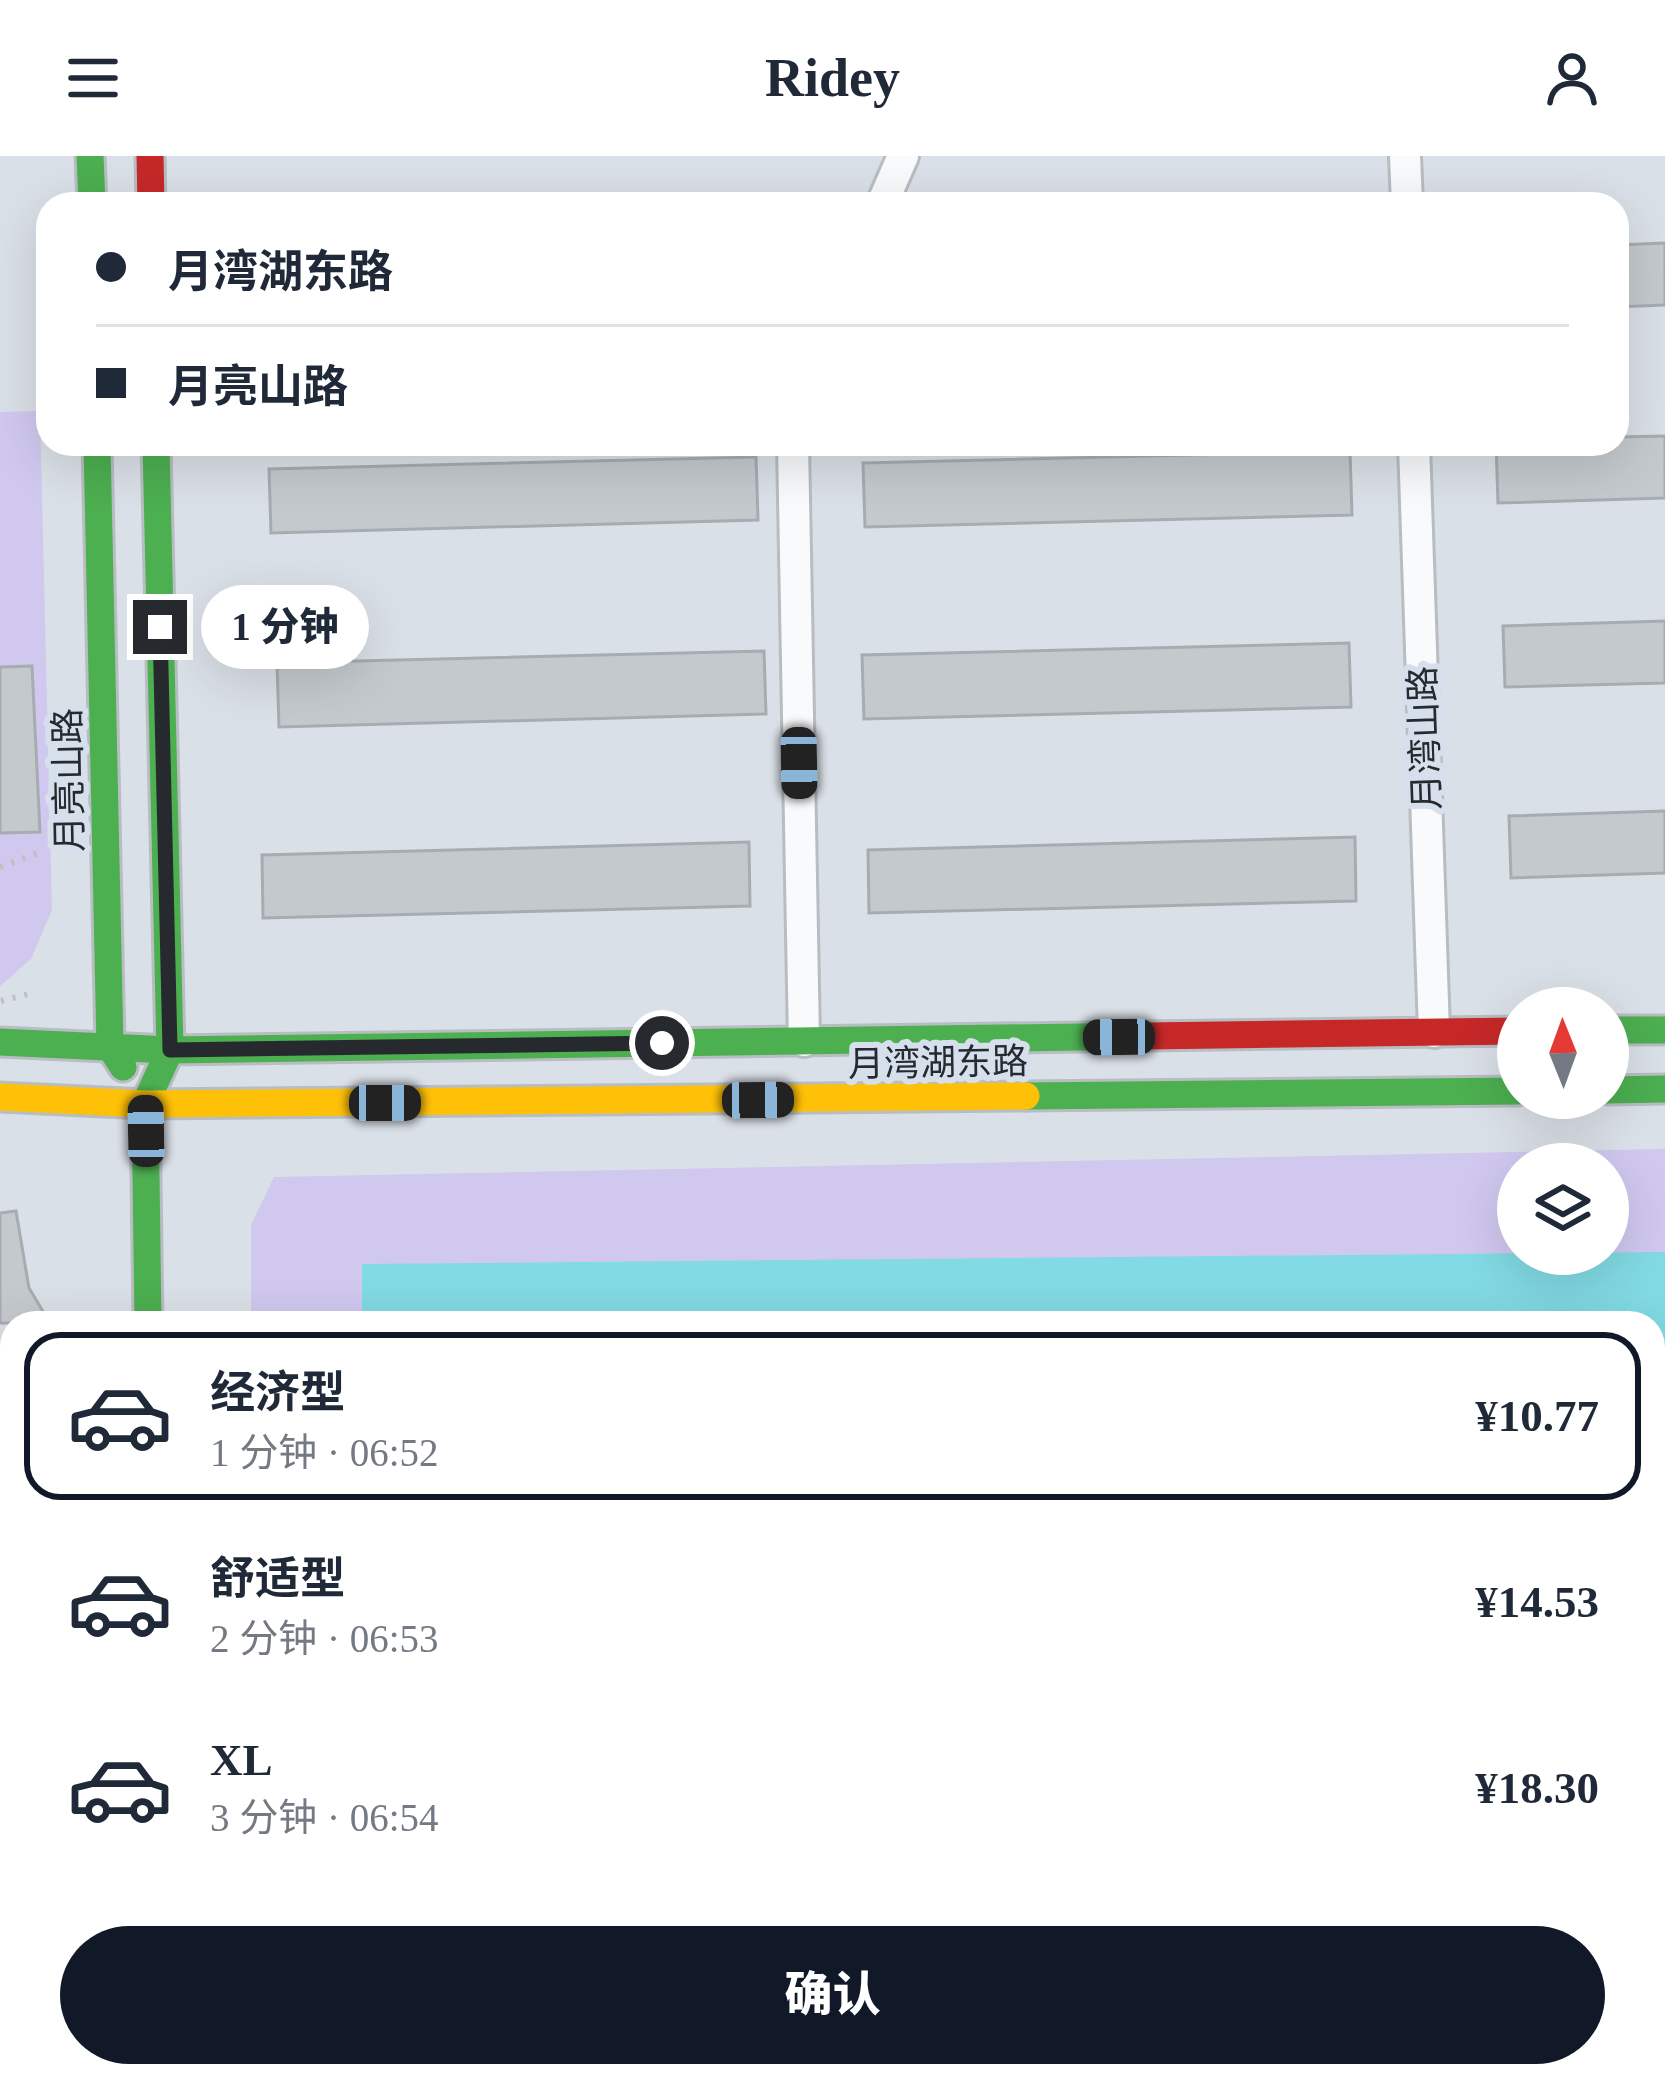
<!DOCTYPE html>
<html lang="zh">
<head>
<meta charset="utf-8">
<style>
	body { margin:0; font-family:"Times New Roman","Noto Sans SC",serif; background:#f6f6f7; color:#1f2937; height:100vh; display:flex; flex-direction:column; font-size:45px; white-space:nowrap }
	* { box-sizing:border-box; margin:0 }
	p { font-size:39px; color:#747a83 }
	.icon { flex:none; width:66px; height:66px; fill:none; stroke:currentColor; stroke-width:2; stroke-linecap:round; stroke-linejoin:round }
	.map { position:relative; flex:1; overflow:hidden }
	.panel { position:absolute; left:0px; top:1155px; width:1665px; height:777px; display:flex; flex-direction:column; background:#fff; border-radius:36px 36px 0 0; box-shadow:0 12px 48px #0002 }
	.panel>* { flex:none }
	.guide { position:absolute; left:36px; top:36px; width:1593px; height:264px; border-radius:36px; box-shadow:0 12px 48px #0002; display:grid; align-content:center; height:264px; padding:0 60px; background:#fff }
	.needle { width:78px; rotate:359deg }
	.tools { position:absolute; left:1497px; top:831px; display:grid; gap:24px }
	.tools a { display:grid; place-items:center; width:132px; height:132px; border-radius:50%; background:#fff; box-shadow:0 12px 48px #0002; font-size:60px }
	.end { position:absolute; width:54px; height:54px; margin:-27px; border:15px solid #262a2e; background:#fff; box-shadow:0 0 0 6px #fff }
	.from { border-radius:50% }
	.bubble { position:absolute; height:84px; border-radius:42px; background:#fff; box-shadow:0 12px 48px #0002; font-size:39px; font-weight:800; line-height:84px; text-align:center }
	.car { position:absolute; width:36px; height:72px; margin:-36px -18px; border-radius:15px; box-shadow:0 0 9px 3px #0007; background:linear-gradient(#222 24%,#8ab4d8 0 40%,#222 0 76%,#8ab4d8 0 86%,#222 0) }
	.guide b { display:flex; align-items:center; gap:42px; height:114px; font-size:45px }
	.guide b+b { border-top:3px solid #e0e1e3 }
	.guide i { width:30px; height:30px; background:#1f2937 }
	ul { padding:21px 0 0; list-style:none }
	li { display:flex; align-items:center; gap:36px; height:168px; margin:0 24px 18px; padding:0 36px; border:6px solid transparent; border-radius:36px }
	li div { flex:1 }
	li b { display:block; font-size:45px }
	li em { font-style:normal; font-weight:800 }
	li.current { border-color:#111827 }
	li>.icon { width:108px; height:108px; stroke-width:1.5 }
	.button { display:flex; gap:24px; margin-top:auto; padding:24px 60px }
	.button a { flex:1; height:138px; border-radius:72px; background:#111827; color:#fff; font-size:48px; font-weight:800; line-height:138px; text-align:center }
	header { display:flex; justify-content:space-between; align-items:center; height:156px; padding:0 60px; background:#fff; font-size:54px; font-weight:800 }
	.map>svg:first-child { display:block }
	.green { fill:#d0c8ef; fill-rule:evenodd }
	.forest { fill:#bdb2df }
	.water { fill:#82dae4 }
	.building { fill:#c3c9cd; stroke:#a7acb1; stroke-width:3 }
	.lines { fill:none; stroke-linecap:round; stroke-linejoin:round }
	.street-casing { stroke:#b8bdc2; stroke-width:36 }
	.fast-casing { stroke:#b8bdc2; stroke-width:33 }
	.slow-casing { stroke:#b8bdc2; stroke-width:33 }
	.jam-casing { stroke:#b8bdc2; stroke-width:33 }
	.path { stroke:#bec0c2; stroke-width:6; stroke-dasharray:3 9; stroke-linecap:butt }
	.street { stroke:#f9fafb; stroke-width:30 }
	.fast { stroke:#4caf50; stroke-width:27 }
	.slow { stroke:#ffc107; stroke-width:27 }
	.jam { stroke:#c62828; stroke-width:27 }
	.route { stroke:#262a2e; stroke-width:15 }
	.labels { text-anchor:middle; stroke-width:12; stroke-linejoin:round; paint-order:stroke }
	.street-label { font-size:36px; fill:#262a2e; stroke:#d5e0ec }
</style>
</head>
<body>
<header><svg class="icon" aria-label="menu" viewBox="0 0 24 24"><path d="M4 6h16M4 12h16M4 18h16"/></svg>Ridey<svg class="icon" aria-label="person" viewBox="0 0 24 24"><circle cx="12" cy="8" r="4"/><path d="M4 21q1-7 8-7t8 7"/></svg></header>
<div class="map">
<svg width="1665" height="1931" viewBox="0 0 1665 1931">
	<rect width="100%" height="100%" fill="#dae0e7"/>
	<!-- green -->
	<g class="green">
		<polygon points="40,255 52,754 31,803 0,830 0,256"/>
		<path d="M 1665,993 L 1665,1680 L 1653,1680 L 1653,1167 L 251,1167 L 251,1069 L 274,1021 ZM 1518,1008 L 1608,1008 L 1608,1098 L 1518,1098 Z"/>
	</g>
	<!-- forest -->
	<polygon class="forest" points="821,1920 1372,1920 1371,1931 821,1931"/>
	<!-- water -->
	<polygon class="water" points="1665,1096 1665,1646 1653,1646 1653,1167 362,1167 362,1108"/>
	<!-- building -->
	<g class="building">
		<polygon points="1665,87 1665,149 1617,151 1617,89"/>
		<polygon points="1665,280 1665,342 1498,347 1496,288 1617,288 1617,281"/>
		<polygon points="1350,295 1352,359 865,371 863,307"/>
		<polygon points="756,301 758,364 271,377 269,313"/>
		<polygon points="1665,465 1665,527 1505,531 1503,470"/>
		<polygon points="1349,487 1351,551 864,563 862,499"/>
		<polygon points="764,495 766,558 279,571 277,507"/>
		<polygon points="32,510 40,676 0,677 0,511"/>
		<polygon points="1665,655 1665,717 1511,722 1509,660"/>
		<polygon points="1355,681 1356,745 869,757 868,694"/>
		<polygon points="749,686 750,750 263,762 262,699"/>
		<polygon points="16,1055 29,1132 50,1167 0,1167 0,1057"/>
	</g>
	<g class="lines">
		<defs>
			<g id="street">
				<polyline points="1405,0 1407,48"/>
				<polyline points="882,48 903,0"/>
				<polyline points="793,288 804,885"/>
				<polyline points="1414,288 1434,876"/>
				<polyline points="1653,1704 1665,1704"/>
			</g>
			<g id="fast">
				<polyline points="90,0 92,48"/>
				<polyline points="97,288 110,891 123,911"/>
				<polyline points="1608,874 1665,874"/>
				<polyline points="0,886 170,894 1147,880"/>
				<polyline points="1608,934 1665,933"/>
				<polyline points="1026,940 1518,935"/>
				<polyline points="148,1167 145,948 170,894 156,288"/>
				<polyline points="155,1920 155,1931"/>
			</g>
			<polyline id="slow" points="0,941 145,948 1026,940"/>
			<g id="jam">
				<polyline points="150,0 151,48"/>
				<polyline points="1147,880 1518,875"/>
			</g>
		</defs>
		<!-- street casing -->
		<use href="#street" class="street-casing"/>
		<!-- fast casing -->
		<use href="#fast" class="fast-casing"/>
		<!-- slow casing -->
		<use href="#slow" class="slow-casing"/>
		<!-- jam casing -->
		<use href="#jam" class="jam-casing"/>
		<!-- path -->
		<g class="path">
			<polyline points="0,711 38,697"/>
			<polyline points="1,845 33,837"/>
		</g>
		<!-- street -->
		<use href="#street" class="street"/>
		<!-- fast -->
		<use href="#fast" class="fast"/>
		<!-- slow -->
		<use href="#slow" class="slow"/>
		<!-- jam -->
		<use href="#jam" class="jam"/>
	</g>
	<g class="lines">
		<!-- route -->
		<polyline class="route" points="160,471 170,894 662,887"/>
	</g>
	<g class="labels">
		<!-- street labels -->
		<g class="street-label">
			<text transform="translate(1424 582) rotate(-92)" y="13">月湾山路</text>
			<text transform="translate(68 624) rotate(-91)" y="13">月亮山路</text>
			<text transform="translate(938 906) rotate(-1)" y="13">月湾湖东路</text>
		</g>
	</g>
</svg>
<div class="tools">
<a><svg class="needle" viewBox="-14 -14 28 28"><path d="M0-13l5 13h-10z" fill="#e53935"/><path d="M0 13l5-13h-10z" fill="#747a83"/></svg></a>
<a><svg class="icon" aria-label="layers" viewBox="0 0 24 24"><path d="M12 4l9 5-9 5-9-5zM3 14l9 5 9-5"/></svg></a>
</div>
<i class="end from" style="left:662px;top:887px"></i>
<i class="end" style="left:160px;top:471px"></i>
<div class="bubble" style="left:201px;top:429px;width:168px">1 分钟</div>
<i class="car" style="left:799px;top:607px;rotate:179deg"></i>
<i class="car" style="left:1119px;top:881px;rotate:269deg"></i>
<i class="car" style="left:758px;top:944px;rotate:89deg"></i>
<i class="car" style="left:385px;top:947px;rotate:90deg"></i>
<i class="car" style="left:146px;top:975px;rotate:359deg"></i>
<div class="guide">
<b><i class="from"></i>月湾湖东路</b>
<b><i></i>月亮山路</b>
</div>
<section class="panel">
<ul>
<li class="current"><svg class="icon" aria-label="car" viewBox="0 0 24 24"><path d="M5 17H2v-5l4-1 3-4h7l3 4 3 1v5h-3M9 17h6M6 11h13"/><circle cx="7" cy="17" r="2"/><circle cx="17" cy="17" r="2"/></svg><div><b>经济型</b><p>1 分钟 · 06:52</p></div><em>¥10.77</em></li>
<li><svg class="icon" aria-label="car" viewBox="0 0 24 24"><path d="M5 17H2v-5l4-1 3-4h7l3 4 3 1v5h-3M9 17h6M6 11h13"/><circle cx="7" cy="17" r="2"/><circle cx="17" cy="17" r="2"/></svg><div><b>舒适型</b><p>2 分钟 · 06:53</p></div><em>¥14.53</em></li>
<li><svg class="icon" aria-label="car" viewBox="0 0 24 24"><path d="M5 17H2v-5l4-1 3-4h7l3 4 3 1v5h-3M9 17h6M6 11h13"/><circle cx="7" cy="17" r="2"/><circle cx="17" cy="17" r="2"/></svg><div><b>XL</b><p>3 分钟 · 06:54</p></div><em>¥18.30</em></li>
</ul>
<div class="button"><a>确认</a></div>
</section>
</div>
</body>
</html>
